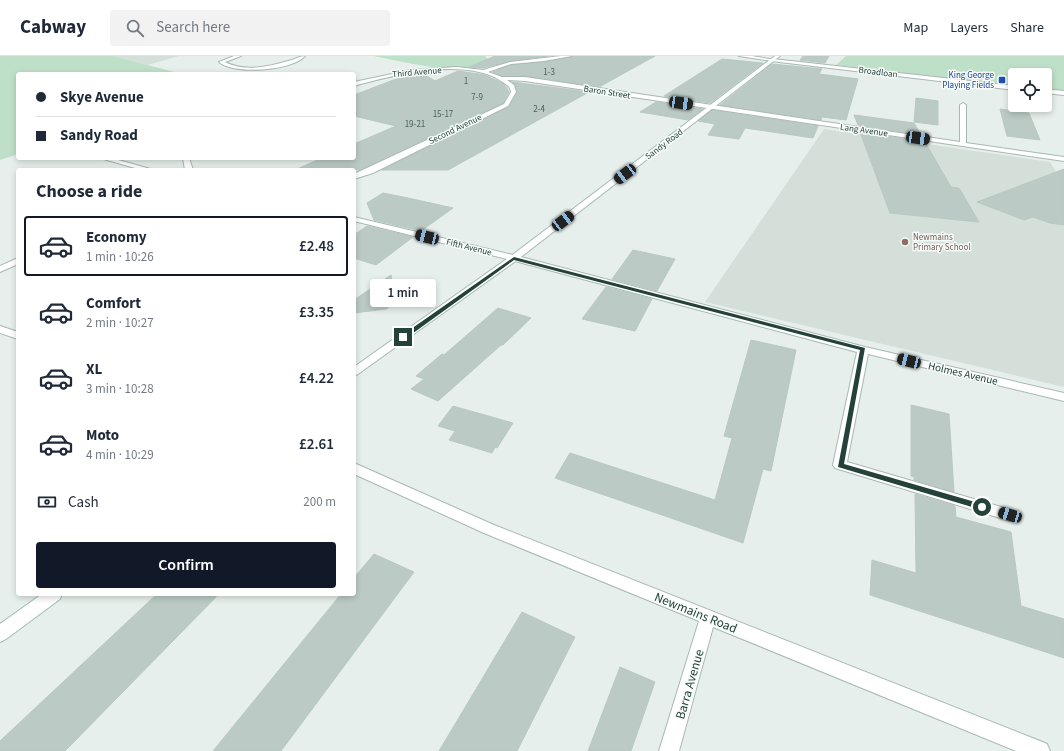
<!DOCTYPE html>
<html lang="en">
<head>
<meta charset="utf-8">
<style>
	body { margin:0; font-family:"Source Sans 3",sans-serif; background:#f2f2f3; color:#1f2937; height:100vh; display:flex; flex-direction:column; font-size:15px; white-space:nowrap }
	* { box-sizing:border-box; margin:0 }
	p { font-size:13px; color:#747a83 }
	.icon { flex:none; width:22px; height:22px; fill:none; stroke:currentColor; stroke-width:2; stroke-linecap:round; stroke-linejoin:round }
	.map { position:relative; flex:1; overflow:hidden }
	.side { position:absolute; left:16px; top:112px; width:340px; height:428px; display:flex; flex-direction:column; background:#fff; border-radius:4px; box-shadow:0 2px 6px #0003 }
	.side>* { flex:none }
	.guide { position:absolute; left:16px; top:16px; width:340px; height:88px; border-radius:4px; box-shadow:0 2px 6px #0003; display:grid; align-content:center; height:88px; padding:0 20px; background:#fff }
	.buttons { position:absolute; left:1008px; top:12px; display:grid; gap:8px }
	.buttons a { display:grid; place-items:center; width:44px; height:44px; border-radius:4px; background:#fff; box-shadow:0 2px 6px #0003; font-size:20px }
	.end { position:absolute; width:18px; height:18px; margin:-9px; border:5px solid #24423a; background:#fff; box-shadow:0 0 0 2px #fff }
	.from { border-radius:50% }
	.bubble { position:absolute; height:28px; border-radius:4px; background:#fff; box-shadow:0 2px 6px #0003; font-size:13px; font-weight:600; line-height:28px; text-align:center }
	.car { position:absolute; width:12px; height:24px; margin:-12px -6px; border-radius:5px; box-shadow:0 0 3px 1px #0007; background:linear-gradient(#222 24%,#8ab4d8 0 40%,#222 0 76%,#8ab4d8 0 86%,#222 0) }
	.guide b { display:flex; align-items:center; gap:14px; height:38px; font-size:15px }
	.guide b+b { border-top:1px solid #e0e1e3 }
	.guide i { width:10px; height:10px; background:#1f2937 }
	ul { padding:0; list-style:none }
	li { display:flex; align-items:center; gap:12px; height:60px; margin:0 8px 6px; padding:0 12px; border:2px solid transparent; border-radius:4px }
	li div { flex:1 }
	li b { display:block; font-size:15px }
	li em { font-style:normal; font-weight:600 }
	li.selected { border-color:#111827 }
	li>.icon { width:36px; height:36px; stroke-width:1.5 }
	h2 { padding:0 20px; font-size:18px; line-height:48px }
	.pay { display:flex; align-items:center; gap:10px; height:44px; padding:0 20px; font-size:15px }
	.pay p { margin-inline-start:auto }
	.primary-button { display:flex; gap:8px; margin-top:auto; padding:8px 20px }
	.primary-button a { flex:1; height:46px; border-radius:4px; background:#111827; color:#fff; font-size:16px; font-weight:600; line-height:46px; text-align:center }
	header { display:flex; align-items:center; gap:24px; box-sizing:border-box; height:56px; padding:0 20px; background:#fff; border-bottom:1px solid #e0e1e3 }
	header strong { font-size:19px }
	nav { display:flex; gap:22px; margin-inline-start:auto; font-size:14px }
	.search { width:280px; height:36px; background:#f2f2f3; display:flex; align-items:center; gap:10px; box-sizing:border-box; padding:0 14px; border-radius:4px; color:#747a83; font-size:15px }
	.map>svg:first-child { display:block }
	.built { fill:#d4dfda }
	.green { fill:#bfe0c8 }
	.building { fill:#bbcac4; stroke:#b8c9c2 }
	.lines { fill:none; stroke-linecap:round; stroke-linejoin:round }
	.minor-casing { stroke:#a8b8b2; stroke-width:2 }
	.tertiary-casing { stroke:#a8b8b2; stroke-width:2 }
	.secondary-casing { stroke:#a4bbb3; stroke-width:2 }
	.minor { fill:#fff; fill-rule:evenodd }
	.tertiary { fill:#fff; fill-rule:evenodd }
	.secondary { fill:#fff; fill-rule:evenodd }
	.route { fill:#24423a }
	.transit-dot { fill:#1a4fb4; stroke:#f7fbf9; stroke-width:1.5 }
	.education-dot { fill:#8d6e63; stroke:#f7fbf9; stroke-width:1.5 }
	.labels { text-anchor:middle; stroke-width:3; stroke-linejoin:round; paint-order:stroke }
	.far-street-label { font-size:9px; fill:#24423a; stroke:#f7fbf9 }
	.number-label { font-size:9px; fill:#4a645c }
	.far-transit-label { font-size:9px; fill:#164399; stroke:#f7fbf9; text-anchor:end }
	.far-education-label { font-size:9px; fill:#785e54; stroke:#f7fbf9; text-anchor:start }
	.street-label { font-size:11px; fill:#24423a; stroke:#f7fbf9 }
	.near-street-label { font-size:13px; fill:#24423a; stroke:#f7fbf9 }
</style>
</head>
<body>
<header>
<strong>Cabway</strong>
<div class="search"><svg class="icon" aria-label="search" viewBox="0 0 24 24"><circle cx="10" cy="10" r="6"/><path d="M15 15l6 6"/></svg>Search here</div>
<nav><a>Map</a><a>Layers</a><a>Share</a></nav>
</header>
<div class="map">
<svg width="1064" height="695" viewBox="0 0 1064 695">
	<rect width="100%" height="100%" fill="#e6efeb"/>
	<!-- built -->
	<g class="built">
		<polygon points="113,0 179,0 147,9"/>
		<polygon points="824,73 1050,106 1062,125 1064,126 1064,331 705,246"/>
	</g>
	<!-- green -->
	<g class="green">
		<polygon points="0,0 113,0 182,18 18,18 18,98 0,104"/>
		<path d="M 374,0 L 485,0 L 490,7 C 454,20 409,7 374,0 Z"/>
		<polygon points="846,0 1064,0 1064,36 1045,34 1045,19 1015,19 1015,30 836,9"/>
	</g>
	<!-- building -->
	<g class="building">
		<polygon points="495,0 548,0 510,5 483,12 469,11"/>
		<polygon points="573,0 655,0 599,31 525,20 502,20 493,16 511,9 544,6"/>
		<polygon points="803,0 829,0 825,7 800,4"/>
		<polygon points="722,3 763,7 710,47 664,40"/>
		<polygon points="772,8 822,13 819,18 858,23 846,64 822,61 821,64 720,49"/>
		<polygon points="458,15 485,19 504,28 509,36 503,47 359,114 295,114 322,102 354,102 354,88 396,70 354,60 354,39 404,20 427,20 435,25"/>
		<polygon points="512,26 589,36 448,114 382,114 509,51 517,37 515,29"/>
		<polygon points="916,42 938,45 938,69 914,66"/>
		<polygon points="656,46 703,53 688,64 640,56"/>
		<polygon points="1000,53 1029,57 1040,84 1007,80"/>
		<polygon points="712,54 818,70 813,82 745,72 739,83 708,79 715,68 698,65"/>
		<polygon points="854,59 914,67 921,79 858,69"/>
		<polygon points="860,76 925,86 951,131 959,132 979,166 890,157"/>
		<polygon points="1064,113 1064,169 1050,167 1033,161 1024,164 977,146"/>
		<polygon points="383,137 408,142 453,152 421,175 374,164 367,147"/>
		<polygon points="367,170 413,181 376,209 354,202 354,179"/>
		<polygon points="633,194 675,203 657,235 612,223"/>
		<polygon points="391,219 394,247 386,253 354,257 354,244"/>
		<polygon points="606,231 652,243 635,275 582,263"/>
		<polygon points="498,252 531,262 503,289 501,289 438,345 411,333 424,323 416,320 442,298 444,299"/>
		<polygon points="751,284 796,294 771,415 763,413 743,487 555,422 570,397 715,444 732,382 724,380"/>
		<polygon points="911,349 949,358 954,436 914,424 914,421 911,420"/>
		<polygon points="453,350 513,367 497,392 495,391 492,397 449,384 455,375 438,370"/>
		<polygon points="915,438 955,450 956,461 1011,476 1021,550 1064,563 1064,602 870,539 872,504 916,517"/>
		<polygon points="374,498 414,516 281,695 213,695 341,538 354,538 354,522"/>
		<polygon points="157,538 219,538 65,695 0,695 0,685"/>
		<polygon points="522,556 575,581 517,695 439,695"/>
		<polygon points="620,611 655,626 631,695 588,695"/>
	</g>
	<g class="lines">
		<defs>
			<g id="minor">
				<path d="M 234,0 L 241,0 L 225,6 C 244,16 268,11 288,5 C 294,4 299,0 305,0 C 292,15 234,19 219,6 Z"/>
				<path d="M 561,0 L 572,0 L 544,5 L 511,8 L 488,16 L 502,21 L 525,21 L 960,86 L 960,49 L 963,47 L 966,49 L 966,87 L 1064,101 L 1064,105 L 525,25 L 507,24 L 514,29 L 516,36 L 508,50 L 373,117 L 354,123 L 354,118 L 504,48 L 511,36 C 510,30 506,28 501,25 C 464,1 394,19 354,30 L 354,26 L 411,14 L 457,11 L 483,14 L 510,6 Z"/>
				<polygon points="773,3 1015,30 1015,34 771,5"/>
				<polygon points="1045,33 1064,35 1064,39 1045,37"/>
				<polygon points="100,102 111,102 154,114 142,114"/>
				<polygon points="183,102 189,102 193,114 185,114"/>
				<polygon points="354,161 517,200 865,291 1064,337 1064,345 868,298 847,406 1015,455 1017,459 1015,463 1010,465 835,412 833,409 857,296 511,204 354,165"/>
				<polygon points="18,202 18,208 0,216 0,210"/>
				<polygon points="0,270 18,276 18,283 0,277"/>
				<polygon points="354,407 494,469 1040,685 1047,688 1050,695 1016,695 713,571 679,695 659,695 699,565 484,477 354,418"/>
			</g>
			<polygon id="tertiary" points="739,0 752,0 775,4 773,5"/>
			<g id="secondary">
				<polygon points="775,0 780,0 517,204 358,318 354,320 354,311 511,200"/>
				<polygon points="42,538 62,538 60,543 6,583 0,586 0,568"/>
			</g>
		</defs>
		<!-- minor casing -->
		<use href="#minor" class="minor-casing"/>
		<!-- tertiary casing -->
		<use href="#tertiary" class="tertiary-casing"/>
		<!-- secondary casing -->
		<use href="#secondary" class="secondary-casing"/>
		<!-- minor -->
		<use href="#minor" class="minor"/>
		<!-- tertiary -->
		<use href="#tertiary" class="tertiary"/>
		<!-- secondary -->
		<use href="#secondary" class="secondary"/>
	</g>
	<!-- route -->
	<polygon class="route" points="514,201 865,292 844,408 982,448 986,451 982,454 838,411 860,294 514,204 405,283 401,283 401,280"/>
	<!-- markers -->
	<rect class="transit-dot" x="998" y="20" width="8" height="8" rx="2"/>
	<circle class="education-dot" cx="905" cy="186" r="4"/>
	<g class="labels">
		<!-- far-street labels -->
		<g class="far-street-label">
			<text transform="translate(417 16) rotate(-5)" y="3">Third Avenue</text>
			<text transform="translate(878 16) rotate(7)" y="3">Broadloan</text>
			<text transform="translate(607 36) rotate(9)" y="3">Baron Street</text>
			<text transform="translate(455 73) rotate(-26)" y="3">Second Avenue</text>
			<text transform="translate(864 74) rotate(8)" y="3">Lang Avenue</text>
			<text transform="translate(664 88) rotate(-37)" y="3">Sandy Road</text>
			<text transform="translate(469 191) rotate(14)" y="3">Fifth Avenue</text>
		</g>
		<!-- number labels -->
		<g class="number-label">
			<text x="549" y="19">1-3</text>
			<text x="466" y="28">1</text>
			<text x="477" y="44">7-9</text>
			<text x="539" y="56">2-4</text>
			<text x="443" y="61">15-17</text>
			<text x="415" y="71">19-21</text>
		</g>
		<!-- far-transit labels -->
		<g class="far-transit-label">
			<text x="994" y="22">King George<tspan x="994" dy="10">Playing Fields</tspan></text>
		</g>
		<!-- far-education labels -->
		<g class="far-education-label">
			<text x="913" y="184">Newmains<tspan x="913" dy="10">Primary School</tspan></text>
		</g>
		<!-- street labels -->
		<g class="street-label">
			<text transform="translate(963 317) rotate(13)" y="4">Holmes Avenue</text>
		</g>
		<!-- near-street labels -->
		<g class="near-street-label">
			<text transform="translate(696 556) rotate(22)" y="5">Newmains Road</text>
			<text transform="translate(689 628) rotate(-74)" y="5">Barra Avenue</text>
		</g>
	</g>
</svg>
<div class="buttons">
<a><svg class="icon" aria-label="locate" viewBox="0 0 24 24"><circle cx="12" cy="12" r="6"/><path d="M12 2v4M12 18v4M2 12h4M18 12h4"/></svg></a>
</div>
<i class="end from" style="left:982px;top:451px"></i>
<i class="end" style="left:403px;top:281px"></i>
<div class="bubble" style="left:370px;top:223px;width:66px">1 min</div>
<i class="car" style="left:681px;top:47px;rotate:98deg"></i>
<i class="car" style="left:918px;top:82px;rotate:98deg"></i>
<i class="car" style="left:625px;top:118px;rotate:233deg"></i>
<i class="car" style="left:563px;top:165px;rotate:53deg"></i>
<i class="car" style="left:427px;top:181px;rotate:284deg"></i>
<i class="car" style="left:909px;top:305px;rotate:284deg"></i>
<i class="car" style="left:1010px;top:459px;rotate:286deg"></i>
<div class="guide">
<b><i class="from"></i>Skye Avenue</b>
<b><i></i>Sandy Road</b>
</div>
<section class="side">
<h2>Choose a ride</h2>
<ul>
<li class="selected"><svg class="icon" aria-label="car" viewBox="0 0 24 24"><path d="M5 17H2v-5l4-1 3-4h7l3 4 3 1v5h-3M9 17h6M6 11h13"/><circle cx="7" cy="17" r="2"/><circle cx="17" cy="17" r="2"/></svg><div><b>Economy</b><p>1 min · 10:26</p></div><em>£2.48</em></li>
<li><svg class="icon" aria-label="car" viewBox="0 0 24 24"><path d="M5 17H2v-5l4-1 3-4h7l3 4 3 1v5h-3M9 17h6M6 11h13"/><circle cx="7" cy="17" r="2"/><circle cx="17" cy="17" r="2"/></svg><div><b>Comfort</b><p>2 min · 10:27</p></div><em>£3.35</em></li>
<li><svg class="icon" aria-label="car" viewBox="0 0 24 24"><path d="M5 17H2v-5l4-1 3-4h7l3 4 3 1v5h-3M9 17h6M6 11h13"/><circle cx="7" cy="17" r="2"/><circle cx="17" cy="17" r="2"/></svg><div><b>XL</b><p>3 min · 10:28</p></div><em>£4.22</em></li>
<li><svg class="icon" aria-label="car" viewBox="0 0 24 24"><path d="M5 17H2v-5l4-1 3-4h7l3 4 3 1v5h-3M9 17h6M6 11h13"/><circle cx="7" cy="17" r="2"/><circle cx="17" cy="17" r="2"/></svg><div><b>Moto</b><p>4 min · 10:29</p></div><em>£2.61</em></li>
</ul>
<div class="pay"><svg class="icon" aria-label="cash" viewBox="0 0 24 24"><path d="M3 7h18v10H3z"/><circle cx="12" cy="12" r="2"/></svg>Cash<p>200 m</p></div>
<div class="primary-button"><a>Confirm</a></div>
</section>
</div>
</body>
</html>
